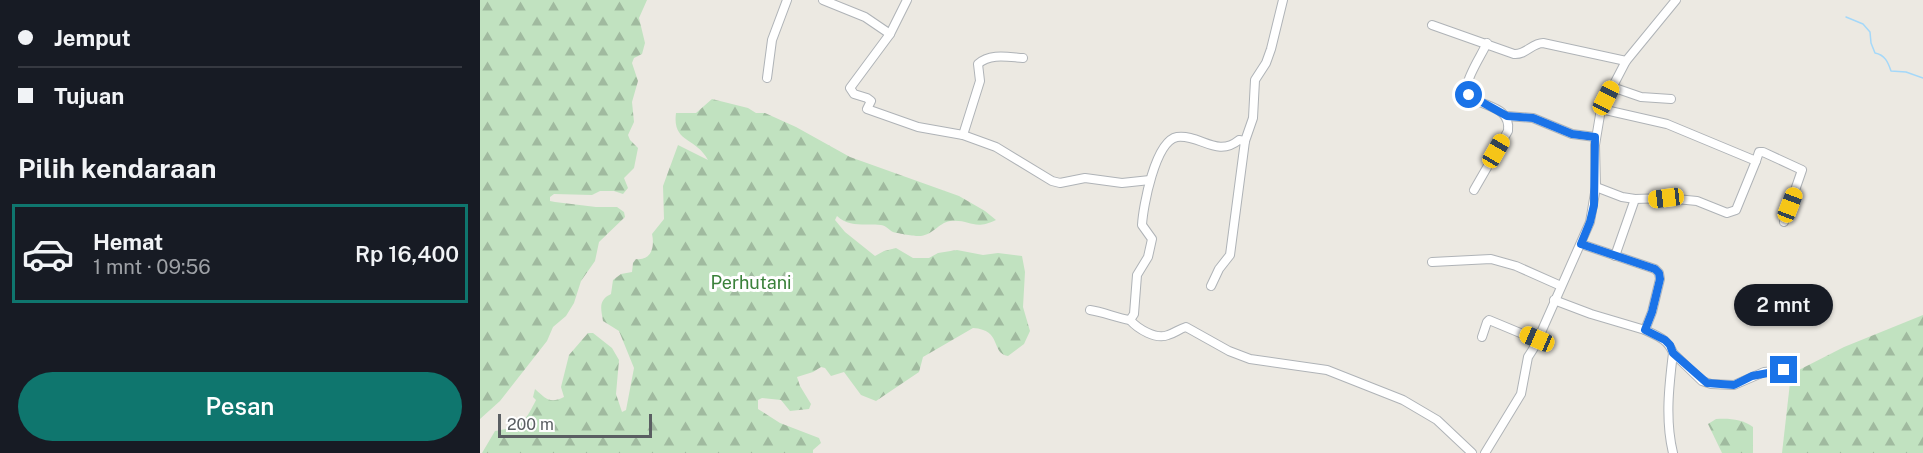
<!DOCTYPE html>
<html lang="id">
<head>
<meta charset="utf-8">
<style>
	body { margin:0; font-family:"Public Sans",sans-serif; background:#20242c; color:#f1f3f6; height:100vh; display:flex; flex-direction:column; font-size:22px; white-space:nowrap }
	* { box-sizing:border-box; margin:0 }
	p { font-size:20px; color:#9ea1a6 }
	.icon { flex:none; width:33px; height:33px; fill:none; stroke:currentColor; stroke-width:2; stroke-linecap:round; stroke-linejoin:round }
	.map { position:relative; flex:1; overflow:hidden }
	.details { display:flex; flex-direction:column; background:#171b24; width:480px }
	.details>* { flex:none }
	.top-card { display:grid; align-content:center; height:132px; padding:0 18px; background:#171b24 }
	.scale { position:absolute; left:18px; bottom:15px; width:154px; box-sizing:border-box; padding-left:6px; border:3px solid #5a5e62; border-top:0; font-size:16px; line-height:21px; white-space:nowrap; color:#5a5e62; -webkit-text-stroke:4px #fff; paint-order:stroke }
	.end { position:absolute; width:27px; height:27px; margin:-14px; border:8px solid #1a73e8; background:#fff; box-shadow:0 0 0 3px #fff }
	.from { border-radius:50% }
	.bubble { position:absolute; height:42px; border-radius:21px; background:#171b24; box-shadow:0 2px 4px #0004; font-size:20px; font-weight:600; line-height:42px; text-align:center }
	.car { position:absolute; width:18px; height:36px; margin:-18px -9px; border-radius:8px; box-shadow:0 0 4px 2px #0007; background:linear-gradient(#f5c518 24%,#345 0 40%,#f5c518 0 76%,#345 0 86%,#f5c518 0) }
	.top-card b { display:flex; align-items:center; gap:21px; height:57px; font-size:22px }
	.top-card b+b { border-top:2px solid #363941 }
	.top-card i { width:15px; height:15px; background:#f1f3f6 }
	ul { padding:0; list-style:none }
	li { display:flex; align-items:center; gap:18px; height:99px; margin:0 12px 9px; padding:0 6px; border:3px solid transparent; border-radius:0px }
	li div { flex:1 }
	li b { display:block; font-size:22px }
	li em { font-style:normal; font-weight:600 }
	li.active { border-color:#0f766e }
	li>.icon { width:54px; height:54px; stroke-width:1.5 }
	h2 { padding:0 18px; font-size:27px; line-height:72px }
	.cta { display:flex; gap:12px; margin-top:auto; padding:12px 18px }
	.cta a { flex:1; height:69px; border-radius:36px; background:#0f766e; color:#fff; font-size:24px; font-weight:600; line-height:69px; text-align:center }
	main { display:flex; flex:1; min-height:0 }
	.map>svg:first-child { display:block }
	.forest { fill:url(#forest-firs) }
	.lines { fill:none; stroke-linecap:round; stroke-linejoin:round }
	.stream { stroke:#a5d8f9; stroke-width:1.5 }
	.minor-casing { stroke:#afb3b7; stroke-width:10 }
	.minor { stroke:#fff; stroke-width:8 }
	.route { stroke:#1a73e8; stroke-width:8 }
	.labels { text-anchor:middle; stroke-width:6; stroke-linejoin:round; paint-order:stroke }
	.park-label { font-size:18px; fill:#3a813a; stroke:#fff }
</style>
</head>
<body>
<main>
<section class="details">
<div class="top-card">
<b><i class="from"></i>Jemput</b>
<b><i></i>Tujuan</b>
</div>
<h2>Pilih kendaraan</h2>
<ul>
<li class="active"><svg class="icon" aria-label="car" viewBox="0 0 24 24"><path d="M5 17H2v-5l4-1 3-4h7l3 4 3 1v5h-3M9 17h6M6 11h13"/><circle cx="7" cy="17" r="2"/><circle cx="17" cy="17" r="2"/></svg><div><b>Hemat</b><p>1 mnt · 09:56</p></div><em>Rp 16,400</em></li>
</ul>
<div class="cta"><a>Pesan</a></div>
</section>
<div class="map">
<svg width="1443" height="453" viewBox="0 0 1443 453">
	<defs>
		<pattern id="forest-firs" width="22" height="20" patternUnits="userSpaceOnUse" patternTransform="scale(1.5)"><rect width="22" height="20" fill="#c1e2c0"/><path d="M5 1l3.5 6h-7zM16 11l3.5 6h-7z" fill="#a0ba9f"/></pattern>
	</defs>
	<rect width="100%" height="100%" fill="#ece9e2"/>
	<!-- forest -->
	<g class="forest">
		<polygon points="0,0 167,0 159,18 165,43 162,54 154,58 152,63 158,81 152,102 154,122 148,135 150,140 158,148 154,168 144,178 148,188 143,194 134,191 120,191 112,195 74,194 70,197 70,201 75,202 116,207 137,207 144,212 145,217 119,242 115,261 101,281 94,303 86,316 73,327 67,341 20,401 0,419"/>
		<path d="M 232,99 L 268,108 L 276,113 L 285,113 L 316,127 L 370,157 L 479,196 L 505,211 L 516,220 C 493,231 491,219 470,221 C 458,223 452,237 437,236 C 433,236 416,233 413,232 C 409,230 407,226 401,225 C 385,223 370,228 357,216 L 355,220 L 365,232 L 395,256 L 404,251 L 416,248 L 433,258 L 449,258 L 458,253 L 477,250 L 503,255 L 518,253 L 542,256 L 545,272 L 543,307 L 550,331 L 544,344 L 528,356 C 510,353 523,330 493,328 L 443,357 L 439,372 L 396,401 L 381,395 L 364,372 L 351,376 L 345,368 L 341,367 L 333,372 L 317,377 L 320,386 L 331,404 L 329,409 L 310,411 L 301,400 L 282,398 L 278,400 L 278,409 L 300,423 L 339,438 L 341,443 L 333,450 L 333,453 L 2,453 L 15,431 C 41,427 44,424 56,400 L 53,397 L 55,389 C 66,399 70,404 84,397 L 81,387 L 89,355 L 108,333 L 113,333 L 132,348 L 139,360 L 136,394 L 142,412 L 146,410 L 154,368 L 139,331 L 123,321 C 121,309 118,300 131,294 L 133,280 L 141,274 L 152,272 L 153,263 L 156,259 C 171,261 175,247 172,234 L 184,219 L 183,186 L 198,145 L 228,160 C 216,137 192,143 196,113 L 216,113 Z"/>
		<polygon points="1443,315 1443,453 1302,453 1311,374 1364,347"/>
		<path d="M 1236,419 C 1249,418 1262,419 1273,427 L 1273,453 L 1242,453 L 1228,424 Z"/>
	</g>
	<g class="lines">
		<!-- stream -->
		<path class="stream" d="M 1366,17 L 1383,24 L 1390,32 L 1391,43 L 1395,53 C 1405,55 1408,62 1411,71 L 1426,72 L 1443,78"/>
		<defs>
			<g id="minor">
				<polyline points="343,0 385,17 410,34"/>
				<polyline points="427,0 410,34 370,88 374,94 387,98 391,101 387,109 438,127 483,135 516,147 572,181 580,183 605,178 642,183 670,180"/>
				<path d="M 952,25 L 1034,54 C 1046,55 1052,43 1063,43 L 1146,61"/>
				<polyline points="287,78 292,40 307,0"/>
				<polyline points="1132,87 1161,97 1191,99"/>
				<polyline points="1121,109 1187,124 1276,161 1279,152 1283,152 1322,170 1304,222"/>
				<polyline points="1027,116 1053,118 1092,134 1115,137"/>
				<path d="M 483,135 L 500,81 L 498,64 C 510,53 528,57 543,58"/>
				<polyline points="1116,187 1142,197 1155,199 1186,198 1217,201 1247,213 1256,210 1276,161"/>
				<path d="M 994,190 L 1028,131 C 1032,99 986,110 987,86 C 988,75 1002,54 1007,43"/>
				<path d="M 1101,244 L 1175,269 L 1179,273 L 1180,279 L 1172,312 L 1165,330 C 1177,336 1188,339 1193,353 C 1189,386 1185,420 1193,453"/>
				<polyline points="1135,256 1155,199"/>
				<polyline points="952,262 1011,259 1036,266 1081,286"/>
				<polyline points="731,286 739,269 750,255 765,141 773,118 775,80 786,63 791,49 803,0"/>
				<polyline points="1074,300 1111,314 1165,330"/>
				<path d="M 610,310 C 624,312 636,318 650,320 L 654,314 L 657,275 L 668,257 L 672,239 L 662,225 C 663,207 675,141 697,137 C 720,134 737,158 759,140 L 765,141"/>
				<path d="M 650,320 C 658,329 676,340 688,335 C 695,333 699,329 706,327 L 749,351 L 770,359 L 847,370 L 923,400 L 957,420 L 992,453"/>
				<polyline points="1002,337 1007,322 1009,320 1057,340"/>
				<polyline points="1193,353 1222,381 1231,384 1254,385 1284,372 1304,370"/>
				<polyline points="1005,453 1041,394 1048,357 1055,346 1110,222 1116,187 1115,145 1121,109 1146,61 1196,0"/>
			</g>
		</defs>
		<!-- minor casing -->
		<use href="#minor" class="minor-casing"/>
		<!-- minor -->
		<use href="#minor" class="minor"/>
	</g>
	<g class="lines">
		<!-- route -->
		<polyline class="route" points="989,95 1027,116 1053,118 1092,134 1115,137 1114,205 1110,222 1101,244 1175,269 1179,273 1180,279 1172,312 1165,330 1185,340 1190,345 1193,353 1227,383 1254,385 1272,376 1304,370"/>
	</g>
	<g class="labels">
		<!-- park labels -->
		<g class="park-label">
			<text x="271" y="289">Perhutani</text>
		</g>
	</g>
</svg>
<div class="scale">200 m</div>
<i class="end from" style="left:989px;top:95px"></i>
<i class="end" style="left:1304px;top:370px"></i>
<div class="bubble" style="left:1254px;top:284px;width:99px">2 mnt</div>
<i class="car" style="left:1126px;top:98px;rotate:27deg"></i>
<i class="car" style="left:1016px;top:151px;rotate:30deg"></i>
<i class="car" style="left:1186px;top:198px;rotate:263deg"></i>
<i class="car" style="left:1310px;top:205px;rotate:21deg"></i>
<i class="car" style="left:1057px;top:339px;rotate:293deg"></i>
</div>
</main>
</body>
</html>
